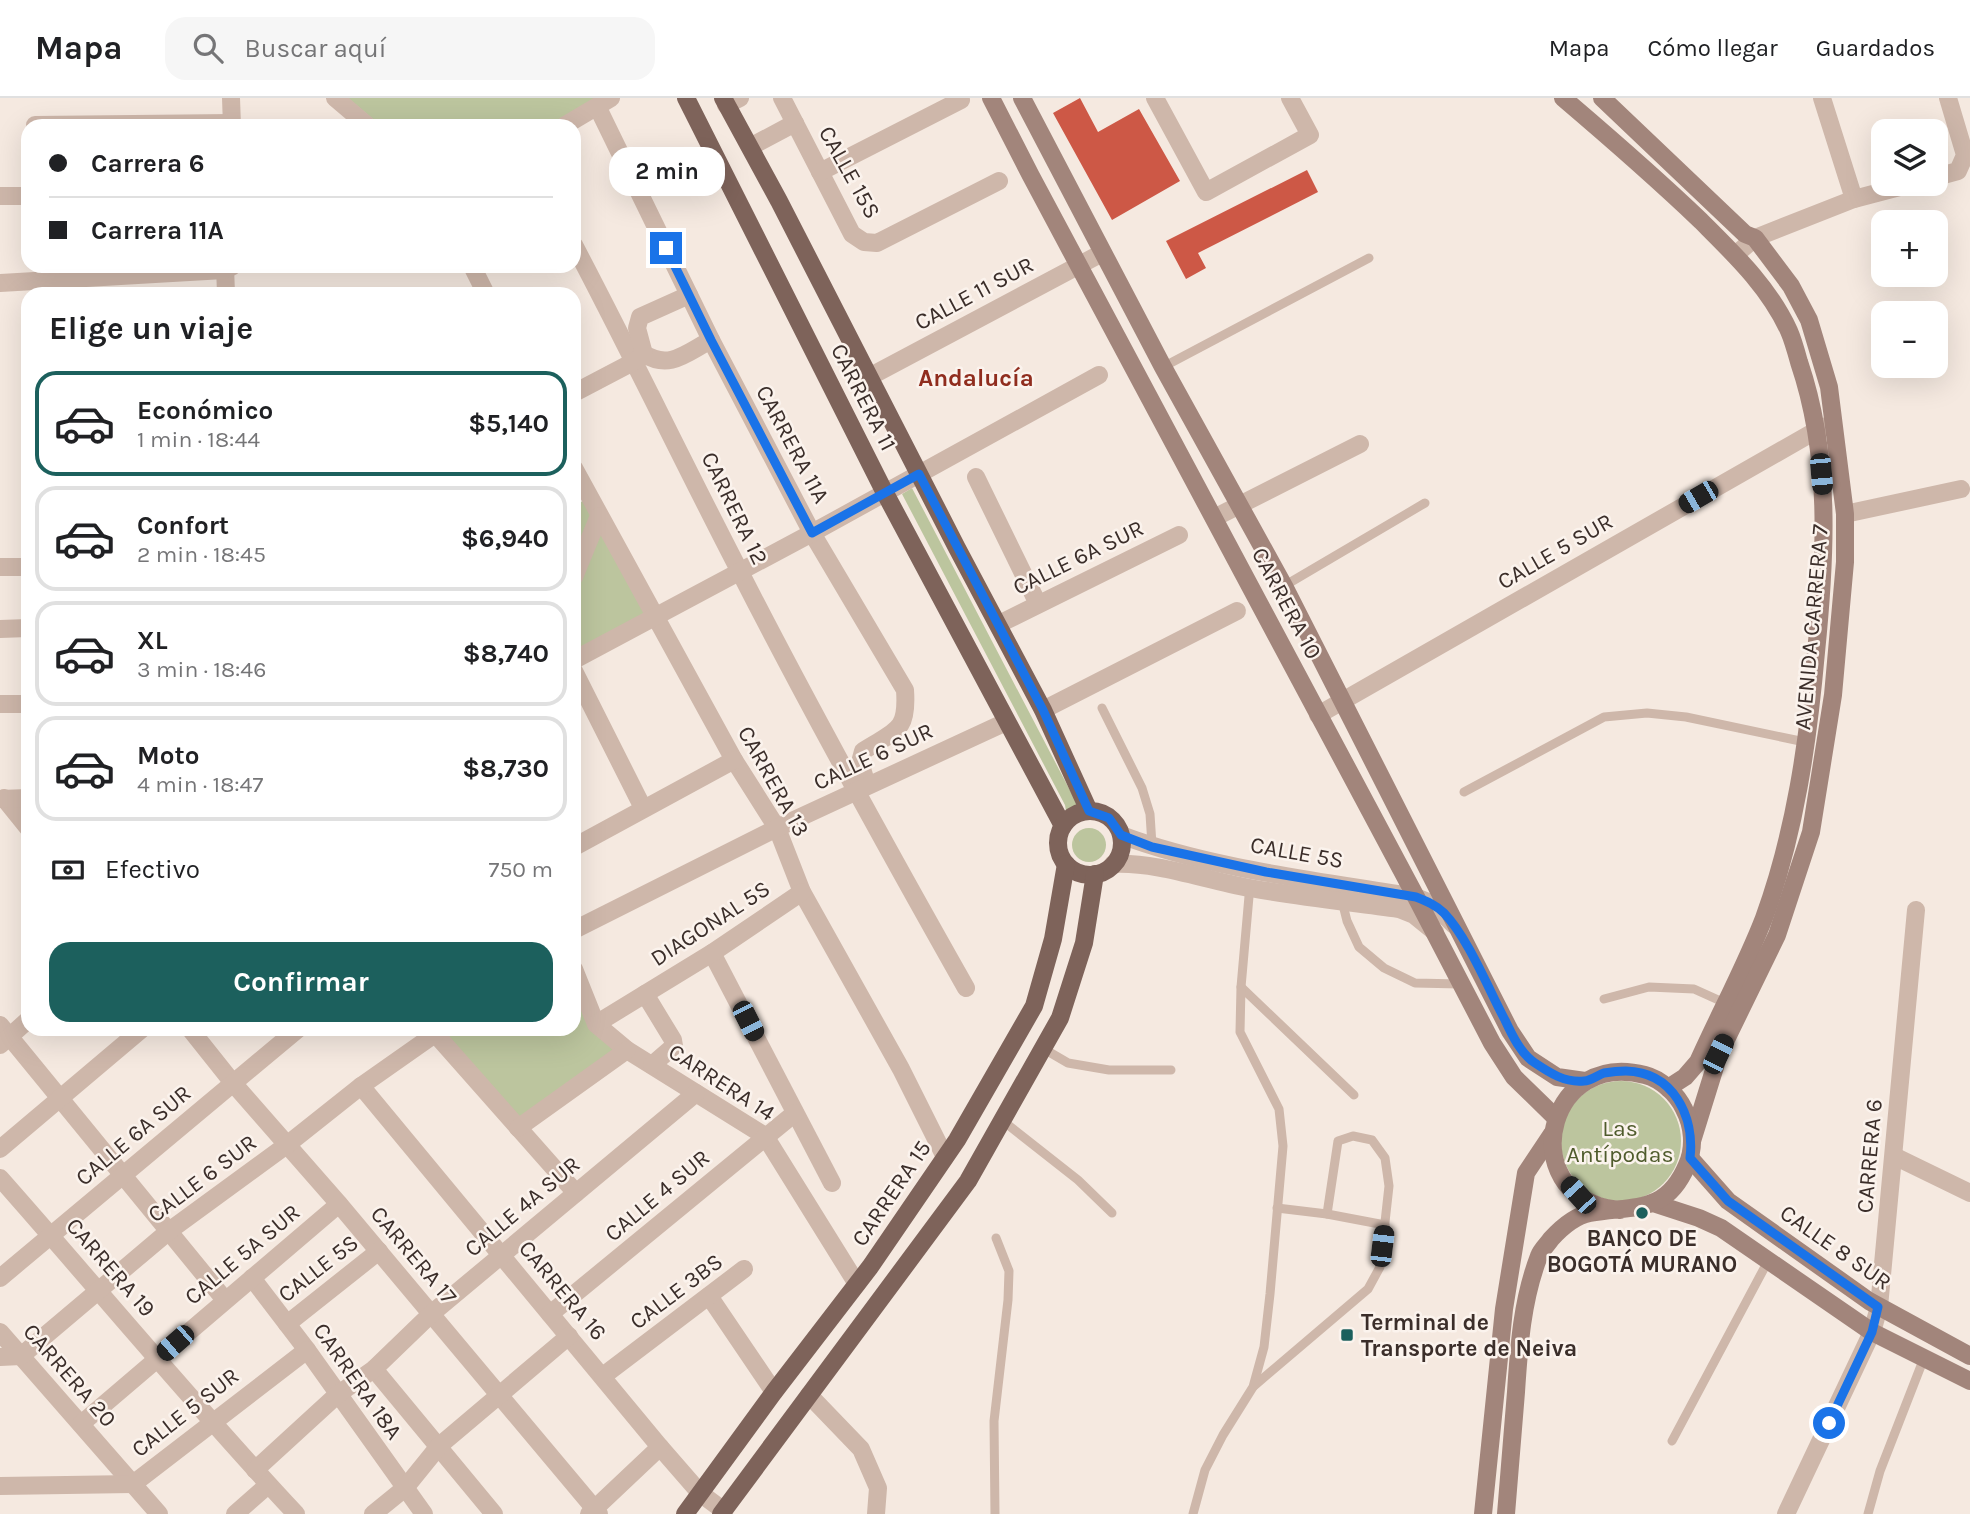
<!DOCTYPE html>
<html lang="es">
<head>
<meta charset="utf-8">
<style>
	body { margin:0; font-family:Karla,sans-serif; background:#f6f6f6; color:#202124; height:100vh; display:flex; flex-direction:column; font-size:26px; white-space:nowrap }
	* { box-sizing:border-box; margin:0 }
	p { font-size:23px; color:#757577 }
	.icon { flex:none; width:38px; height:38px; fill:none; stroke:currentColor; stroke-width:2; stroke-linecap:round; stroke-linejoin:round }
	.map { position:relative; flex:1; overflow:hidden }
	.panel { position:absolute; left:21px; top:189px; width:560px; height:749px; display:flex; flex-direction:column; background:#fff; border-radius:21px; box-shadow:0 7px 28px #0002 }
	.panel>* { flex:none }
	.hud { position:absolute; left:21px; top:21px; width:560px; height:154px; border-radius:21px; box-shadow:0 7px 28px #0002; display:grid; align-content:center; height:154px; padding:0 28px; background:#fff }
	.buttons { position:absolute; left:1871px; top:21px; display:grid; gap:14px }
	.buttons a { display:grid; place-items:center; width:77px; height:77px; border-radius:14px; background:#fff; box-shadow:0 7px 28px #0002; font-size:35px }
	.end { position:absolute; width:32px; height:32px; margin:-16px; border:9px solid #1a73e8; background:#fff; box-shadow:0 0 0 4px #fff }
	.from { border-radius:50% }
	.bubble { position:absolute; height:49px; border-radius:21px; background:#fff; box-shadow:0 7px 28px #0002; font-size:23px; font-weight:700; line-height:49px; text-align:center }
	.car { position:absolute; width:21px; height:42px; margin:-21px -10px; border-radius:9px; box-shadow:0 0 5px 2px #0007; background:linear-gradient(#222 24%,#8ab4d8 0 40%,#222 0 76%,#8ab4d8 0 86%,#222 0) }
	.hud b { display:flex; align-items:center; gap:24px; height:66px; font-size:26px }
	.hud b+b { border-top:2px solid #e0e0e0 }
	.hud i { width:18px; height:18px; background:#202124 }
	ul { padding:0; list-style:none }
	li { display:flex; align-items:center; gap:21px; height:105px; margin:0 14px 10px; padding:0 14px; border:4px solid #e0e0e0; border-radius:21px }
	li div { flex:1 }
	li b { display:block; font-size:26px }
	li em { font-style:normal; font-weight:700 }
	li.on { border-color:#1c605d }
	li>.icon { width:63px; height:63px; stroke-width:1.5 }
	h2 { padding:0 28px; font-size:32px; line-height:84px }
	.pay { display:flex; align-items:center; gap:18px; height:77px; padding:0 28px; font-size:26px }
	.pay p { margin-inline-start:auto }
	.primary-button { display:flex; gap:14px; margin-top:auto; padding:14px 28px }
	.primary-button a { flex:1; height:80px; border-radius:21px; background:#1c605d; color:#fff; font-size:28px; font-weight:700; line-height:80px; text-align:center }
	header { display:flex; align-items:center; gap:42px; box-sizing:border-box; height:98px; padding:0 35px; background:#fff; border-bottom:2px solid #e0e0e0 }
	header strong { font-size:33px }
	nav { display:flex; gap:38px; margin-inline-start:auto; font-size:24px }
	.search { width:490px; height:63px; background:#f6f6f6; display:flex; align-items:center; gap:18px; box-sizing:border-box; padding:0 24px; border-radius:21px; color:#757577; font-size:26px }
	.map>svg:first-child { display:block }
	.green { fill:#bcc59e }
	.building { fill:#cd5846 }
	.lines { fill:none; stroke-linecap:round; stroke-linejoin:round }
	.service { stroke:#ceb7aa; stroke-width:9 }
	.minor { stroke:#ceb7aa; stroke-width:18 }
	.tertiary { stroke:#ceb7aa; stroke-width:18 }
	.secondary { stroke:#a2857b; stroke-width:18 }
	.primary { stroke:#7e635a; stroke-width:18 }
	.route { stroke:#1a73e8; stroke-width:9 }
	.poi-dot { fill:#1c605d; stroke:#fbf3ed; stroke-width:2.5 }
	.labels { text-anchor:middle; stroke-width:5; stroke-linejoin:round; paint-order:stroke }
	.street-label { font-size:23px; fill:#3b2e2a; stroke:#fbf3ed }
	.park-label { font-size:23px; fill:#4f5b2c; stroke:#fbf3ed }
	.poi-label { font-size:23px; font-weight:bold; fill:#3b2e2a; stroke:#fbf3ed }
	.neighbourhood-label { font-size:24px; font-weight:bold; fill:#902d1e; stroke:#fbf3ed }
</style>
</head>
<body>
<header>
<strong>Mapa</strong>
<div class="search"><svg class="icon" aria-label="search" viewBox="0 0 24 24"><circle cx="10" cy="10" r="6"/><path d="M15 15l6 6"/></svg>Buscar aquí</div>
<nav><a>Mapa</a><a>Cómo llegar</a><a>Guardados</a></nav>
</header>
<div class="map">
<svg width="1970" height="1416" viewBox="0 0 1970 1416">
	<rect width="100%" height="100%" fill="#f5e9e0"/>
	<!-- green -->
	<g class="green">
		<polygon points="348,0 601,0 552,28 381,28"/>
		<polygon points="912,390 1075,702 1080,708 1066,713 1065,707 902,396"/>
		<polygon points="583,403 647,517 574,557 574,407"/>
		<circle cx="1089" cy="747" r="17"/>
		<polygon points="574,871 596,926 627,952 518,1030 431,931 574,931"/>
		<circle cx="1621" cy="1043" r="60"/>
	</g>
	<!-- building -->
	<g class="building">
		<polygon points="1080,0 1098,34 1139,11 1180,83 1112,122 1053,15"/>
		<polygon points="1307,72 1318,94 1198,155 1206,170 1186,181 1166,143"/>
	</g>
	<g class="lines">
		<!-- service -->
		<g class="service">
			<polyline points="1163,269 1369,160"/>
			<polyline points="1284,488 1425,405"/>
			<polyline points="1102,610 1142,690 1150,716 1152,747"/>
			<polyline points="1464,694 1604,619 1647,615 1686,619 1805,644"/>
			<polyline points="1342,803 1347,823 1359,849 1384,870 1415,885 1460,886"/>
			<polyline points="1241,889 1354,997"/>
			<polyline points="1604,901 1649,889 1694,891 1725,905"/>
			<polyline points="1044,951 1068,965 1109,972 1171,972"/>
			<polyline points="1003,1023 1078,1082 1112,1115"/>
			<polyline points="1327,1116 1385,1127"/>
			<polyline points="1254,1288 1368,1191 1380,1169 1389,1088 1385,1060 1372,1042 1353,1038 1338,1043 1327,1116 1277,1110"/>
			<polyline points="1672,1343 1768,1163"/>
			<polyline points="995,1416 994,1323 1008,1202 1009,1173 996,1140"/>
			<polyline points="1193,1416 1205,1372 1223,1337 1253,1289 1264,1249 1270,1196 1283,1048 1279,1011 1240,934 1241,889 1250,787"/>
			<polyline points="1868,1416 1880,1373 1924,1260"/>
		</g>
		<!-- minor -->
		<g class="minor">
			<polyline points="231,0 232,28"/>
			<polyline points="335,0 368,28"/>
			<polyline points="782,0 852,136 864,144 877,145 999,83"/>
			<polyline points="1155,0 1206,94 1310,37 1290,0"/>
			<polyline points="1822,0 1854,101"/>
			<polyline points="726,7 740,0"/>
			<path d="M 598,10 L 711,242 L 812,435 L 905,592 C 908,634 896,632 863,653 L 860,664 L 867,687"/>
			<polyline points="35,27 232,25"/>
			<polyline points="564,28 611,0"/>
			<polyline points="750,49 795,25"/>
			<polyline points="820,74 961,2"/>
			<polyline points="1936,79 1958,73 1965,57 1948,0"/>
			<polyline points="0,98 28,98"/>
			<path d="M 574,147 C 631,255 684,366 740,474 C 812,615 888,752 966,890"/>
			<polyline points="1735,157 1755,140 1854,101 1911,86"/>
			<polyline points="225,168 226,196"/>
			<polyline points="472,168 486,196"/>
			<polyline points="0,185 224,172 233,168"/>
			<path d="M 644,256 C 670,272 686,255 711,242"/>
			<polyline points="869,279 1102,155"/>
			<polyline points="574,295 635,263 644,256 637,230 640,219 689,197"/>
			<polyline points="574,370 734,662 777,730 802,794 901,971 945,1059"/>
			<polyline points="976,379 1038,506"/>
			<polyline points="1845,416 1961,391"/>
			<polyline points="1214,420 1360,346"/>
			<polyline points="0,469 28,469"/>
			<polyline points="574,479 599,418"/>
			<polyline points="999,526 1179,437"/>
			<polyline points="0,531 28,530"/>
			<polyline points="574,562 812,435 1099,277"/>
			<polyline points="574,573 643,710"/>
			<polyline points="0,606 28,606"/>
			<polyline points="1043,612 1237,513"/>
			<polyline points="1318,617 1817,332 1829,327"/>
			<polyline points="4,700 28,730"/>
			<polyline points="0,701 28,700"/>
			<polyline points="574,749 734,662"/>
			<polyline points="574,832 777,730 1006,624"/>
			<polyline points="712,855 832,1085"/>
			<polyline points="574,871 596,926 627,952 765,1038 857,1186"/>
			<polyline points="645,896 673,942 674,948 652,967"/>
			<polyline points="596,926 712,855 802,794"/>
			<polyline points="0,927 225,1202"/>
			<polyline points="190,931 233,985 339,1106 599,1416"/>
			<polyline points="431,931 576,1095"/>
			<polyline points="0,947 28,922"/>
			<polyline points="361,988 660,1349 700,1395 724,1413"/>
			<polyline points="518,1030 627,952"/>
			<polyline points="0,1051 142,931"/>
			<polyline points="1894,1058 1970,1095"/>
			<path d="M 0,1080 C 99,1192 194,1307 296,1416"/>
			<polyline points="0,1180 298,931"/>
			<polyline points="252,1180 307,1252 424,1416"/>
			<polyline points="709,1198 774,1294"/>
			<polyline points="550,1216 795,1015"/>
			<polyline points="287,1226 379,1153"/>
			<polyline points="0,1234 159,1416"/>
			<polyline points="0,1259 21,1258 169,1133 288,1046 361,988 435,936"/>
			<polyline points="374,1271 494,1416"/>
			<polyline points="603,1278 744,1171"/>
			<polyline points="809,1297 861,1351 878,1390 876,1416"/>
			<polyline points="81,1326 339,1106"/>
			<polyline points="255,1372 337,1297 374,1271 431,1216 696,995"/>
			<polyline points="0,1388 133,1386 307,1252"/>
			<polyline points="235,1416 268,1387"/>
			<polyline points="373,1416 405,1390 439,1348 569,1238"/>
			<polyline points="589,1416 660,1349"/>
			<polyline points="1786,1416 1872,1234 1879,1209 1916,812"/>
		</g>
		<!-- tertiary -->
		<g class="tertiary">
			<path d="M 1121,737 C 1211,771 1321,783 1416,799 L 1433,806 L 1454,827"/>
			<path d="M 1113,766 C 1160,764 1204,782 1250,790 C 1299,799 1349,804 1399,811 L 1414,817 L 1435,834"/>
		</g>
		<!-- secondary -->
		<g class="secondary">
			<polyline points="991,0 1031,78 1416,799 1492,945 1514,979 1556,1020"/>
			<polyline points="1022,0 1163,269 1284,488 1510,933 1528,960 1557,979 1585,983"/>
			<path d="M 1563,0 C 1610,40 1656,80 1701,123 C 1734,156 1769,189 1789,233 C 1793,242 1796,253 1799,264 C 1831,358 1826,456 1816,554 C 1808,644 1795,735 1764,820 C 1746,867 1719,917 1698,964 L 1685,979 L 1668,990"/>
			<polyline points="1602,0 1745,136 1755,140 1791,188 1809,222 1829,289 1845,416 1845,464 1833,597 1811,734 1777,837 1719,956 1692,1043"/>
			<polyline points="1690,1060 1728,1103 1869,1203 1970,1258"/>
			<polyline points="1653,1105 1699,1120 1721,1130 1872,1234 1970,1283"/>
			<polyline points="1483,1416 1504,1211 1526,1075 1552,1036"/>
			<path d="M 1506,1416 C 1509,1375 1513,1335 1516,1294 C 1519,1248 1522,1202 1539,1158 C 1541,1152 1547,1147 1551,1141 C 1561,1130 1574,1118 1590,1115 C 1633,1107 1666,1117 1687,1067 C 1695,1049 1693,1028 1684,1011 C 1677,996 1661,981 1645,977 C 1550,952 1518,1082 1599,1108 C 1605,1110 1613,1111 1620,1112"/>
		</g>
		<!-- primary -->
		<g class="primary">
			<polyline points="686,0 885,395 1063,728"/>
			<polyline points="723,0 779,103 957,450 1043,612 1089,713"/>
			<circle cx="1090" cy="745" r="32"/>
			<polyline points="685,1416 774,1294 870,1169 957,1042 1034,908 1053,841 1066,766"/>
			<polyline points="721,1416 968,1083 1060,920 1084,845 1095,776"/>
		</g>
	</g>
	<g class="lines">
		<!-- route -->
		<path class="route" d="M 666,150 L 711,242 L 812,435 L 919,376 L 1043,612 L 1089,713 L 1109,720 L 1121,737 L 1152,749 L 1266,774 L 1416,799 C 1426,803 1436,807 1444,815 C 1468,840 1488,890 1505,922 C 1512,937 1521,956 1535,965 C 1550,975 1565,985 1584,983 C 1591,983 1598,977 1604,975 C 1610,974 1619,973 1626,973 C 1673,974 1695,1018 1690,1060 L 1728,1103 L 1878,1209 L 1872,1234 L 1829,1325"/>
	</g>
	<!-- markers -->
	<g class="poi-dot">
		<circle cx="1642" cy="1115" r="7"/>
		<rect x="1340" y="1230" width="14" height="14" rx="3.5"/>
	</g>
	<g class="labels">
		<!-- street labels -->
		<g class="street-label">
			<text transform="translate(850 74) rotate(61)" y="8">CALLE 15S</text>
			<text transform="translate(974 195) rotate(-28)" y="8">CALLE 11 SUR</text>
			<text transform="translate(864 299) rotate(63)" y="8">CARRERA 11</text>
			<text transform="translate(793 346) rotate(62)" y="8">CARRERA 11A</text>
			<text transform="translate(735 410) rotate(64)" y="8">CARRERA 12</text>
			<text transform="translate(1555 453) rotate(-30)" y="8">CALLE 5 SUR</text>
			<text transform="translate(1078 459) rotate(-26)" y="8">CALLE 6A SUR</text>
			<text transform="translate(1287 505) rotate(62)" y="8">CARRERA 10</text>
			<text transform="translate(1811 529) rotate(-85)" y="8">AVENIDA CARRERA 7</text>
			<text transform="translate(873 658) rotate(-25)" y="8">CALLE 6 SUR</text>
			<text transform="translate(774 683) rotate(61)" y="8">CARRERA 13</text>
			<text transform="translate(1297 754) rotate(10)" y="8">CALLE 5S</text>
			<text transform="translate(710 825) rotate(-33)" y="8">DIAGONAL 5S</text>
			<text transform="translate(722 984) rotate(33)" y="8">CARRERA 14</text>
			<text transform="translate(133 1037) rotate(-40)" y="8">CALLE 6A SUR</text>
			<text transform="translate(1869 1058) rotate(-85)" y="8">CARRERA 6</text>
			<text transform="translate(202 1080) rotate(-37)" y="8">CALLE 6 SUR</text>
			<text transform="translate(891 1095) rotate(-56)" y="8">CARRERA 15</text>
			<text transform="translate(657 1097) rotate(-40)" y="8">CALLE 4 SUR</text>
			<text transform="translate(522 1108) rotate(-40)" y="8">CALLE 4A SUR</text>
			<text transform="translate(1836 1149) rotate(35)" y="8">CALLE 8 SUR</text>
			<text transform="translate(242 1156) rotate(-40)" y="8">CALLE 5A SUR</text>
			<text transform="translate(414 1157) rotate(50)" y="8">CARRERA 17</text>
			<text transform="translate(111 1169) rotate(49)" y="8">CARRERA 19</text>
			<text transform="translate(318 1170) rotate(-38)" y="8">CALLE 5S</text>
			<text transform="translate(563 1192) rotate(50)" y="8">CARRERA 16</text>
			<text transform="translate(676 1193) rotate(-37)" y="8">CALLE 3BS</text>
			<text transform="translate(70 1277) rotate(49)" y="8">CARRERA 20</text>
			<text transform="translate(358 1283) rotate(55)" y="8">CARRERA 18A</text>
			<text transform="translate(185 1314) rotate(-38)" y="8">CALLE 5 SUR</text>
		</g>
		<!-- park labels -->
		<g class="park-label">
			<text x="1620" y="1038">Las<tspan x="1620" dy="26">Antípodas</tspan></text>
		</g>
		<!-- poi labels -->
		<g class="poi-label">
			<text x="1642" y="1148">BANCO DE<tspan x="1642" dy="26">BOGOTÁ MURANO</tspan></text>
			<text x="1361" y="1232" text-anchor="start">Terminal de<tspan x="1361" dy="26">Transporte de Neiva</tspan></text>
		</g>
		<!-- neighbourhood labels -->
		<g class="neighbourhood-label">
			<text x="976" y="288">Andalucía</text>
		</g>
	</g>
</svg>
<div class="buttons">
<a><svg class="icon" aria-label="layers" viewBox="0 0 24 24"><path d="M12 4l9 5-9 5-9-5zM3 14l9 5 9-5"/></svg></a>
<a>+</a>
<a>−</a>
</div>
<i class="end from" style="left:1829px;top:1325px"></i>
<i class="end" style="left:666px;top:150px"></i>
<div class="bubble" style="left:609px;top:49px;width:116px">2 min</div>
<i class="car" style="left:1821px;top:376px;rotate:175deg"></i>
<i class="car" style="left:1698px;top:399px;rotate:240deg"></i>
<i class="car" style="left:748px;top:923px;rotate:153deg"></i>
<i class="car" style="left:1718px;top:956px;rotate:26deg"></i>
<i class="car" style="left:1578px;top:1097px;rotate:318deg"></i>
<i class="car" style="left:1382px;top:1148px;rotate:7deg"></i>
<i class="car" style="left:175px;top:1245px;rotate:229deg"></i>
<div class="hud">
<b><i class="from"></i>Carrera 6</b>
<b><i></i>Carrera 11A</b>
</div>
<section class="panel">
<h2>Elige un viaje</h2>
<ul>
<li class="on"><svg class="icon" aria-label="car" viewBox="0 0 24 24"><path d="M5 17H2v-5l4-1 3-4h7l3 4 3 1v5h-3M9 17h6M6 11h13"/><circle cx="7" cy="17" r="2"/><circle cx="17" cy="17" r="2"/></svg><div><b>Económico</b><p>1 min · 18:44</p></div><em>$5,140</em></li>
<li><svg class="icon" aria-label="car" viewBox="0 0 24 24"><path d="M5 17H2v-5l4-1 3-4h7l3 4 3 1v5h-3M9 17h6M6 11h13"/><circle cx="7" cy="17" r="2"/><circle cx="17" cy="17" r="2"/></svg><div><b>Confort</b><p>2 min · 18:45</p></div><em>$6,940</em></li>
<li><svg class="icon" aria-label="car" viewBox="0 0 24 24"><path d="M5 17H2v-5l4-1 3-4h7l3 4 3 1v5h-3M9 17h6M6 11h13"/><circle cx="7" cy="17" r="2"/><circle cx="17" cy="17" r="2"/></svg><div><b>XL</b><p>3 min · 18:46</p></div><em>$8,740</em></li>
<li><svg class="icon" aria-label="car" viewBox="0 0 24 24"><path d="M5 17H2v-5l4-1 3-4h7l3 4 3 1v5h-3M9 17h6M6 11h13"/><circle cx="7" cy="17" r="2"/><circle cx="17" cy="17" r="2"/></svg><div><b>Moto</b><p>4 min · 18:47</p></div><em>$8,730</em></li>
</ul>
<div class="pay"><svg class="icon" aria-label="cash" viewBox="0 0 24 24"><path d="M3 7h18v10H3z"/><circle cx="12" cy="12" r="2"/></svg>Efectivo<p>750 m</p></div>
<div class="primary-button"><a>Confirmar</a></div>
</section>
</div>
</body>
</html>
